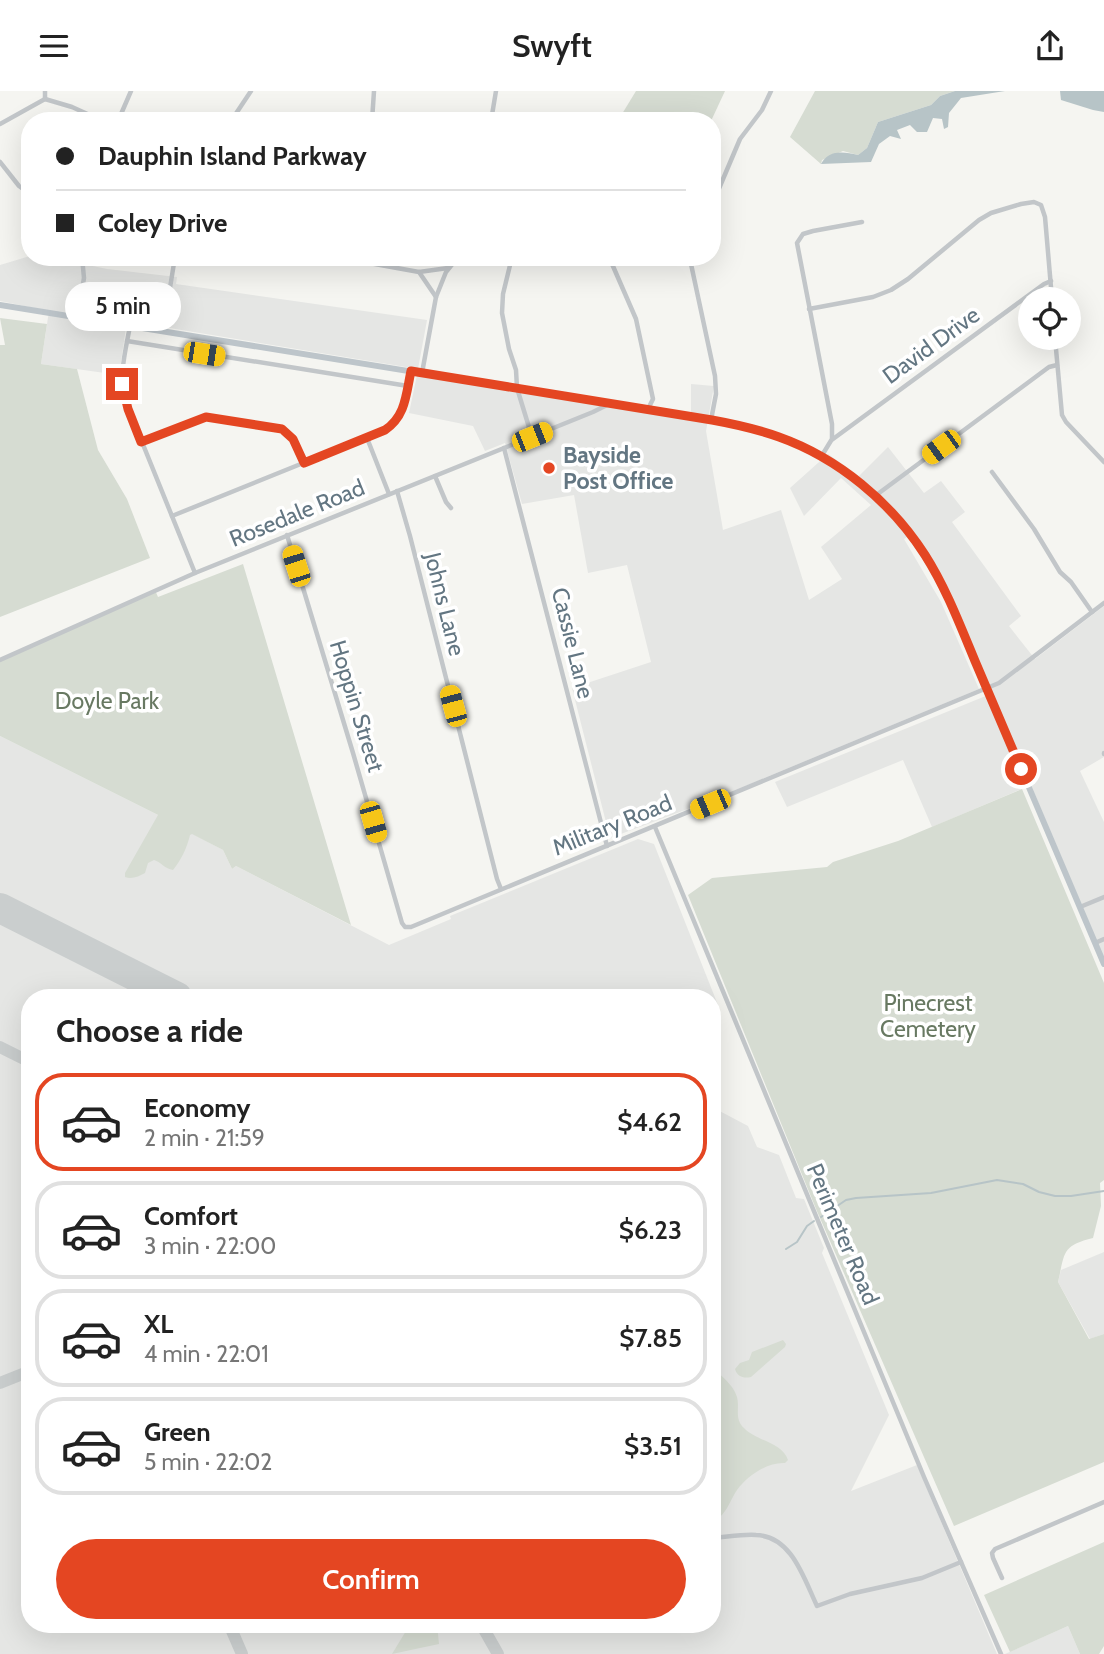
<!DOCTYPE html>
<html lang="en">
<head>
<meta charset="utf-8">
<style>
	body { margin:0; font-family:Cabin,sans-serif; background:#f2f2f2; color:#222; height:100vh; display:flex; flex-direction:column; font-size:26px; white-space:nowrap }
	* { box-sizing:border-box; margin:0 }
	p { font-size:23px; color:#767676 }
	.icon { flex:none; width:38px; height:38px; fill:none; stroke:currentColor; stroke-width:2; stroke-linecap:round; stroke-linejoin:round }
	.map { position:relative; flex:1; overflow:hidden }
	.side { position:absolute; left:21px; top:898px; width:700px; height:644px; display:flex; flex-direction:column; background:#fff; border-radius:28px; box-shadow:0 7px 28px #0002 }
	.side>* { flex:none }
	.guide { position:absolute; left:21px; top:21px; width:700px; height:154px; border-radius:28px; box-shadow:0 7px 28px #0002; display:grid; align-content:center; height:154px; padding:0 35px; background:#fff }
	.fabs { position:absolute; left:1018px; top:196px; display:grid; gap:14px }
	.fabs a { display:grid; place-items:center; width:63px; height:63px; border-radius:50%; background:#fff; box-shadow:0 7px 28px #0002; font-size:35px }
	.end { position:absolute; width:32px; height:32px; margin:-16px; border:9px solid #e44622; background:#fff; box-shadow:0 0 0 4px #fff }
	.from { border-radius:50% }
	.bubble { position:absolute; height:49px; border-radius:24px; background:#fff; box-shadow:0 7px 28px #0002; font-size:23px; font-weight:600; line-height:49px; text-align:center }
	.car { position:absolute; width:21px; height:42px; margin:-21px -10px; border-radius:9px; box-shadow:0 0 5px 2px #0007; background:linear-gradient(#f5c518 24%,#345 0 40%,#f5c518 0 76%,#345 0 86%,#f5c518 0) }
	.guide b { display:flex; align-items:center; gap:24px; height:66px; font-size:26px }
	.guide b+b { border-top:2px solid #e0e0e0 }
	.guide i { width:18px; height:18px; background:#222 }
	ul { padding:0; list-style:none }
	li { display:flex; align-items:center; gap:21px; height:98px; margin:0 14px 10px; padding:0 21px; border:4px solid #e0e0e0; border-radius:28px }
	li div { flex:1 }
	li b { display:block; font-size:26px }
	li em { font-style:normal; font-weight:600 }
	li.active { border-color:#e44622 }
	li>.icon { width:63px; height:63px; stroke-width:1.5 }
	h2 { padding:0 35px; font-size:32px; line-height:84px }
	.action { display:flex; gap:14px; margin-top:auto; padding:14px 35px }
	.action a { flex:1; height:80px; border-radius:42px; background:#e44622; color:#fff; font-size:28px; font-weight:600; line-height:80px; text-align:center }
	header { display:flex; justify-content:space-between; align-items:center; height:91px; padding:0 35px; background:#fff; font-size:32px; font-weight:600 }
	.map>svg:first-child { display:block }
	.built { fill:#e5e6e4 }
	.green { fill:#d6dcd2 }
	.water { fill:#b7c4c7 }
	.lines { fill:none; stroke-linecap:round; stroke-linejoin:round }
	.stream { stroke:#b7c4c7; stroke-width:2 }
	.taxiway { stroke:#cacece; stroke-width:12 }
	.runway { stroke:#cacece; stroke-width:30 }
	.street { stroke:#c2c6c9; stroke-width:4.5 }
	.secondary { stroke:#bdc5ca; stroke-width:6 }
	.route { stroke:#e44622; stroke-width:9 }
	.poi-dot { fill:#e44622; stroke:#fff; stroke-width:2.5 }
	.labels { text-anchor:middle; stroke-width:7; stroke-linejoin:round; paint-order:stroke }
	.street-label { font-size:23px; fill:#637682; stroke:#fff }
	.poi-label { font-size:23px; font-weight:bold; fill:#637682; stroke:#fff; text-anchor:start }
	.park-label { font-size:23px; fill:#687962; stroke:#fff }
</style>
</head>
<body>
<header><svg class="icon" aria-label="menu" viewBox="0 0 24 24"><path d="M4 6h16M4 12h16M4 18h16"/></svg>Swyft<svg class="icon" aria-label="share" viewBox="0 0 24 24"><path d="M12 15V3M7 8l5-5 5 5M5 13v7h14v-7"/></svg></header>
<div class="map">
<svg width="1104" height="1563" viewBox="0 0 1104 1563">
	<rect width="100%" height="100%" fill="#f5f5f1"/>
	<!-- built -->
	<g class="built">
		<polygon points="30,165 30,166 50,166 107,178 177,186 176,193 427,229 418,278 127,230 119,284 41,273 49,220 0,210 0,174"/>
		<polygon points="417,284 691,329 691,293 714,295 706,340 723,439 781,419 809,509 842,488 821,456 871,414 841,387 804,425 790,397 828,363 859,385 888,356 924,402 941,390 965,421 952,431 1021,525 1009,535 1035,568 1104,515 1104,666 1080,680 1104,731 1104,867 1031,694 932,736 903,669 787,716 775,691 993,602 936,474 914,441 904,448 941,511 979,598 704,712 610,747 572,597 651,571 627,474 588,482 574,404 522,413 505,352 485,360 473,335 409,322"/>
		<polygon points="0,645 156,723 223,759 232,778 236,775 389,854 451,828 450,825 638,748 654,753 718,914 712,916 712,906 30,906 30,1533 712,1533 712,1016 748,1035 757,1056 779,1064 796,1107 804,1108 824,1157 822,1162 889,1324 851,1400 917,1374 997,1563 0,1563"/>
		<polygon points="1104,1161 1104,1243 1090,1248 1058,1191 1061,1179"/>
		<polygon points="1068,1535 1080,1563 1005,1563"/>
	</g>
	<!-- green -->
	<g class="green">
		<polygon points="636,0 725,0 711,30 620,30 622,23"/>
		<polygon points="815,0 955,0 940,5 931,14 878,31 867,57 858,64 843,60 822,69 821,73 790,46"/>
		<polygon points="0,227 47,233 41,273 77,278 98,359 127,408 150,467 0,526 0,254 5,254"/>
		<path d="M 243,473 L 351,834 L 236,775 L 232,778 L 223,759 L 192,743 L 190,744 C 187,757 181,769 173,779 C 165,778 161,771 154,769 L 148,772 L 145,782 C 139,785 132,789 125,786 L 125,782 L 158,724 L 0,645 L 0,569 L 155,499 L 158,506 Z"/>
		<path d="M 1022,698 L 1104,892 L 1104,1089 L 1100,1092 L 1101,1115 L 1093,1147 C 1061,1155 1065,1162 1058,1191 L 1089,1248 L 1104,1243 L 1104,1371 L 954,1435 L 816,1118 L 688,804 L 712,787 L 827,776 L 833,771 L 898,750 Z"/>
		<path d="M 783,1249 L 786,1253 L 785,1256 L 751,1286 C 743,1288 737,1285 735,1278 L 740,1272 L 749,1269 L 752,1261 Z"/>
		<path d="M 712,1276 C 721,1285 733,1293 737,1306 C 740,1317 734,1328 744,1337 C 756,1350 782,1351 788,1369 L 785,1372 C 767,1371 747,1385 737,1399 C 729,1411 726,1426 712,1430 Z"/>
		<polygon points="1104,1451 1104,1555 1099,1563 1080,1563 1068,1535 1010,1561 984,1504"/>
		<polygon points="407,1533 437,1533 439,1553 392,1563 409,1535"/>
	</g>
	<!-- water -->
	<g class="water">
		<path d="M 955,0 L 1005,0 L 961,7 L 949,22 L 948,36 L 944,38 L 942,28 L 933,27 L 927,41 L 917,41 L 910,34 L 897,39 L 901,48 L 890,45 L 879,53 L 871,71 L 821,73 C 829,58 844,61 858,64 L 867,57 L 878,31 L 931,14 L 940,5 Z"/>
		<polygon points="1060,0 1104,0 1104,21 1093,19 1061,9"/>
	</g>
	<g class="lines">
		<!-- stream -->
		<g class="stream">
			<polyline points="821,1126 846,1109 856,1107 931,1102 997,1089 1023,1093 1039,1101 1055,1105 1071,1105 1104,1100"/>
			<polyline points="786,1158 797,1151 807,1135 814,1130"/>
		</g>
		<!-- taxiway -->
		<g class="taxiway">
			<polyline points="0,956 30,971"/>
			<polyline points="0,1292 30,1280"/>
			<polyline points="229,1533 242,1563"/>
			<polyline points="481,1533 498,1563"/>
		</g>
		<!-- runway -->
		<polyline class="runway" points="0,817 177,906"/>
		<!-- street -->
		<g class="street">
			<polyline points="45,0 45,8"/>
			<polyline points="45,8 72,16 103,30"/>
			<polyline points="118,30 131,0"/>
			<polyline points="231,30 251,0"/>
			<polyline points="372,30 374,0"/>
			<polyline points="491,30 496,0"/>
			<polyline points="0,33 45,8"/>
			<polyline points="0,71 19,95 30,103"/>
			<polyline points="712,114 740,48 762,19 771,0"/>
			<polyline points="336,166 419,181 436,206"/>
			<polyline points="512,166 503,203 502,222 509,258 516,279 517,297 532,346"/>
			<polyline points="609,166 636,228 653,308 648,318"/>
			<polyline points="691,166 691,173 715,285 716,303 711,329"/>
			<polyline points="419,181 448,177"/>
			<polyline points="809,218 873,206 891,199 908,188 979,129 991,122 1021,113 1034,111 1041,114 1045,126 1052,208"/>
			<polyline points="77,226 84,187 82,166"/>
			<path d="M 130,235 C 125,262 119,282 125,309 L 195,482"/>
			<polyline points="163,240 175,166"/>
			<polyline points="1055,247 1062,324 1066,331 1104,371"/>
			<polyline points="127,250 408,295"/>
			<polyline points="422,282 436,206 446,181 458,166"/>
			<polyline points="367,347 389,403"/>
			<polyline points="833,348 1044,193 1051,190"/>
			<polyline points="141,351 206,326 282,338 293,348 304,372"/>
			<polyline points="504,357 607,755"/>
			<polyline points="821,366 832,348 832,333 797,152 803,143 813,140 862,131"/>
			<polyline points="992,381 1034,438 1060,481 1071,491 1092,521"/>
			<polyline points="435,385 446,411 451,417"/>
			<polyline points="397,400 410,445 497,788 501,798"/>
			<polyline points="875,405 1049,276 1057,274"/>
			<path d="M 172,425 L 385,339 C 406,325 406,304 411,281"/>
			<polyline points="287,444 353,662 402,832 405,836 411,836 999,592 1104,512"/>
			<polyline points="0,569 195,482 593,321 609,313"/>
			<polyline points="1104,662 1104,663"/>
			<polyline points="655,736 924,1386 1001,1563"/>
			<polyline points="1080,816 1104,806"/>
			<polyline points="1095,852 1104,848"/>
			<path d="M 712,1447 C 727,1446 742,1443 756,1444 C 792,1445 804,1488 817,1515 L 850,1503 L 922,1487 L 961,1471"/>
			<polyline points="1002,1487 993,1467 992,1462 995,1458 1104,1411"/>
		</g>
		<!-- secondary -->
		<path class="secondary" d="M 0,214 L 711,329 C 734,333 757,338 779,346 C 863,377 913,435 951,513 L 1104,873"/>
	</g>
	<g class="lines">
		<!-- route -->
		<path class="route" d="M 122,293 L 128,318 L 141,351 L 206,326 L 282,338 L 293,348 L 304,372 L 385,339 C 406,325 406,303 411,280 L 712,329 C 734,333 757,338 779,346 C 838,367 891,411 925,464 C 946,497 960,534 975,570 C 990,606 1006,642 1021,678"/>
	</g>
	<!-- markers -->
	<circle class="poi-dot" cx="549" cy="377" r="7"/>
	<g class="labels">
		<!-- street labels -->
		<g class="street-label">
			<text transform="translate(931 254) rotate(-36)" y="8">David Drive</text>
			<text transform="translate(297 422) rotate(-22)" y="8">Rosedale Road</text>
			<text transform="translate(445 513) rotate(76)" y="8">Johns Lane</text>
			<text transform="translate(573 552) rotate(76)" y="8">Cassie Lane</text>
			<text transform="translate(357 615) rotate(73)" y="8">Hoppin Street</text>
			<text transform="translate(612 734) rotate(-22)" y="8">Military Road</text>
			<text transform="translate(843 1143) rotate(67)" y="8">Perimeter Road</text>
		</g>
		<!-- poi labels -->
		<g class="poi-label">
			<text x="563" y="372">Bayside<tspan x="563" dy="26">Post Office</tspan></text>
		</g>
		<!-- park labels -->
		<g class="park-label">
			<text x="107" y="618">Doyle Park</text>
			<text x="928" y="920">Pinecrest<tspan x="928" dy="26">Cemetery</tspan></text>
		</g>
	</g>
</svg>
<div class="fabs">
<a><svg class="icon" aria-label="locate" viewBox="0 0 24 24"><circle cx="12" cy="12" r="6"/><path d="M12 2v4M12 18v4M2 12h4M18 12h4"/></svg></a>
</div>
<i class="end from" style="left:1021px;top:678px"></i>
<i class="end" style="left:122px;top:293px"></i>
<div class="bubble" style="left:65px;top:191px;width:116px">5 min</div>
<i class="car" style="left:204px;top:263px;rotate:99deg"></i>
<i class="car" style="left:532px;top:346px;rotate:68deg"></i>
<i class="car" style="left:941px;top:356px;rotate:234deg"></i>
<i class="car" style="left:296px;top:475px;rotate:342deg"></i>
<i class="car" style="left:453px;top:615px;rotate:345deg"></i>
<i class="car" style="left:710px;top:713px;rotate:247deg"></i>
<i class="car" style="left:373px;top:731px;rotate:164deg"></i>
<div class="guide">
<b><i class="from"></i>Dauphin Island Parkway</b>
<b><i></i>Coley Drive</b>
</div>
<section class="side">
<h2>Choose a ride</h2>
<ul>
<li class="active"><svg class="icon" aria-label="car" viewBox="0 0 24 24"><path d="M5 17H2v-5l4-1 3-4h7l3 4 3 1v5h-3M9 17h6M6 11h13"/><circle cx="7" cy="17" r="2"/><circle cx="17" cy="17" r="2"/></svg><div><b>Economy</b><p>2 min · 21:59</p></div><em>$4.62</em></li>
<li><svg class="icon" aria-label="car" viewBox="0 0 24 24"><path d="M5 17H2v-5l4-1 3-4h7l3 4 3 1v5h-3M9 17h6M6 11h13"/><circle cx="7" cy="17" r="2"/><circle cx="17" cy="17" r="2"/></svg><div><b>Comfort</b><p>3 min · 22:00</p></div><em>$6.23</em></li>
<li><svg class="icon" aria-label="car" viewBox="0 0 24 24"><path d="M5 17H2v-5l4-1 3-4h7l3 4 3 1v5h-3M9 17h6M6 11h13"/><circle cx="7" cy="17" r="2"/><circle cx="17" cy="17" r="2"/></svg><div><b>XL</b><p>4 min · 22:01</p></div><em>$7.85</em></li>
<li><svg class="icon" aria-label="car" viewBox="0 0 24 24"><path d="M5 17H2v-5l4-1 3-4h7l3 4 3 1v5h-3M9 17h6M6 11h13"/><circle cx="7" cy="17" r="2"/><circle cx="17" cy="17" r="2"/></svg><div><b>Green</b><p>5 min · 22:02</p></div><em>$3.51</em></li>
</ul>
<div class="action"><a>Confirm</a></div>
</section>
</div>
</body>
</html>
